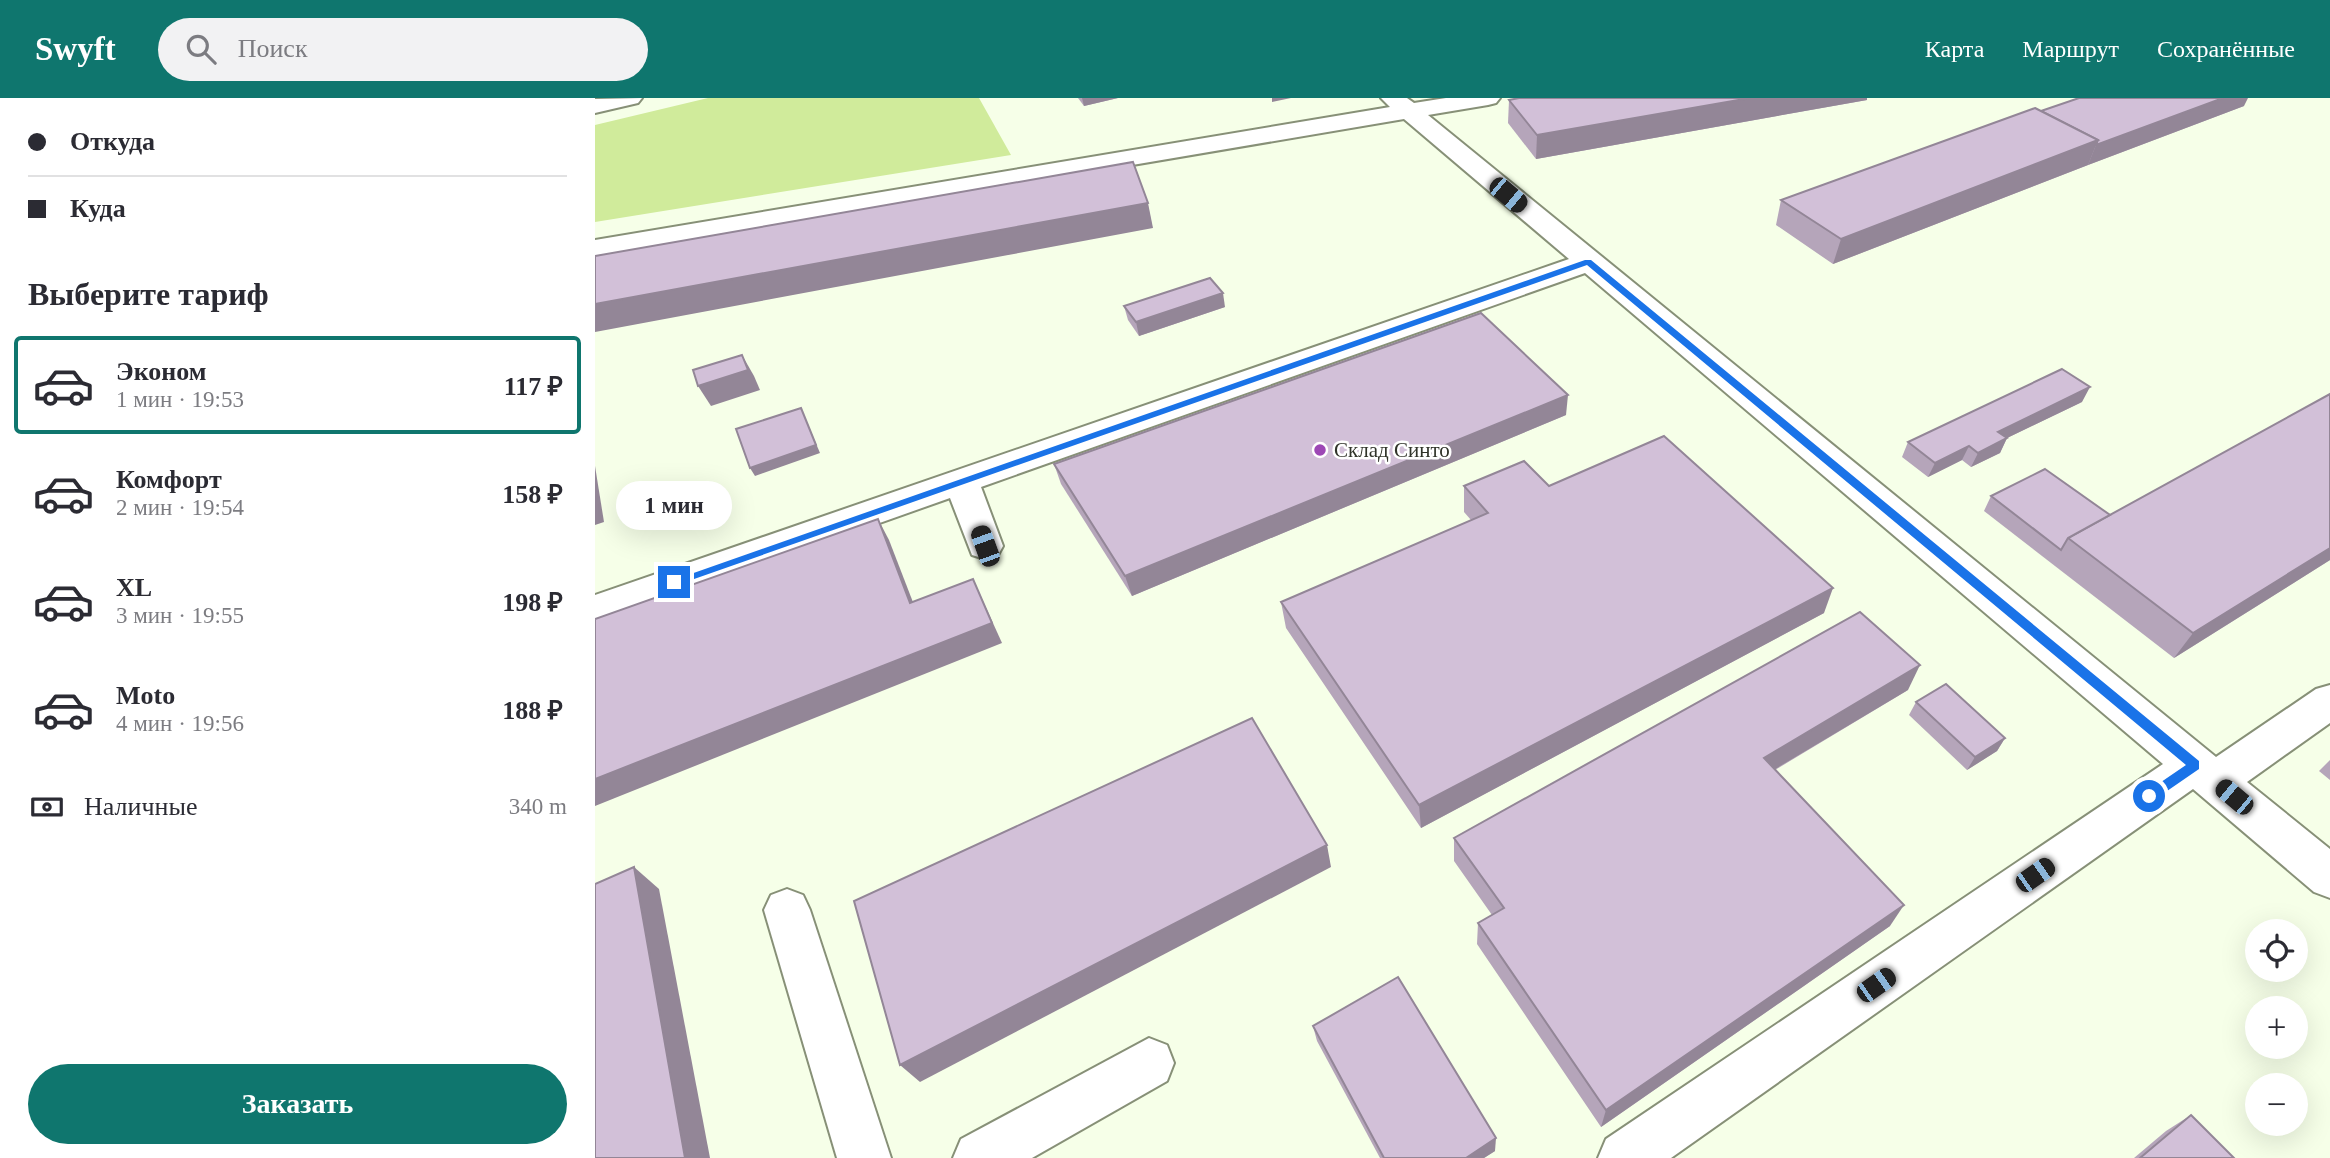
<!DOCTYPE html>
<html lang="ru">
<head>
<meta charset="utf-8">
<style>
	body { margin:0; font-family:Georgia,serif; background:#f2f2f3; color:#2b2b33; height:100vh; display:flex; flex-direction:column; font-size:26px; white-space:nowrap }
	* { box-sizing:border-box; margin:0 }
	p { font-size:23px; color:#7c7c81 }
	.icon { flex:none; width:38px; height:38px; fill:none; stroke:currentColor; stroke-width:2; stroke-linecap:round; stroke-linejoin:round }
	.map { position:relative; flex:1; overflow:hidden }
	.details { display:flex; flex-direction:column; background:#fff; width:595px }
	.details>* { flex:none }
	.guide { display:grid; align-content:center; height:154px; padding:0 28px; background:#fff }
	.tools { position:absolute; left:1650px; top:821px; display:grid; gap:14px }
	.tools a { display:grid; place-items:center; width:63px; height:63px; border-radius:50%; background:#fff; box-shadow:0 7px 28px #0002; font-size:35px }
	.end { position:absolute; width:32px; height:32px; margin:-16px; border:9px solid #1a73e8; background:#fff; box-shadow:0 0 0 4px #fff }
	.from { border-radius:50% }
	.bubble { position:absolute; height:49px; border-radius:24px; background:#fff; box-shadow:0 7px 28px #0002; font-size:23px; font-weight:600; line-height:49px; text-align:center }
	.car { position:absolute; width:21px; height:42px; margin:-21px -10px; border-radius:9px; box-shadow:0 0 5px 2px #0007; background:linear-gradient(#222 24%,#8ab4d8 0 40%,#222 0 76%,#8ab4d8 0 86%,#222 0) }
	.guide b { display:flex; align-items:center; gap:24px; height:66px; font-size:26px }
	.guide b+b { border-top:2px solid #e1e1e2 }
	.guide i { width:18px; height:18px; background:#2b2b33 }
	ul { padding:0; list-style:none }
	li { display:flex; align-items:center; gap:21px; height:98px; margin:0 14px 10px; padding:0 14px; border:4px solid transparent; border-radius:7px }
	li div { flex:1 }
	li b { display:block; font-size:26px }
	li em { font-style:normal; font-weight:600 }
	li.current { border-color:#0f766e }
	li>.icon { width:63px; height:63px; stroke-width:1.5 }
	h2 { padding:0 28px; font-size:32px; line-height:84px }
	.pay { display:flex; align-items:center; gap:18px; height:77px; padding:0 28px; font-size:26px }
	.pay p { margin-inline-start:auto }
	.action { display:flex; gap:14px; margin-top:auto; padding:14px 28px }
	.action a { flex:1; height:80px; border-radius:42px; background:#0f766e; color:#fff; font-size:28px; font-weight:600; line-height:80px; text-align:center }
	header { display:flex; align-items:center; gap:42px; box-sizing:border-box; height:98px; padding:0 35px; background:#0f766e; color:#fff }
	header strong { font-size:33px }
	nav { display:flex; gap:38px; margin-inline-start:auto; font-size:24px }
	.search { width:490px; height:63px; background:#f2f2f3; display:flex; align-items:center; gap:18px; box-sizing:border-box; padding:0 24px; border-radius:38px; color:#7c7c81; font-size:26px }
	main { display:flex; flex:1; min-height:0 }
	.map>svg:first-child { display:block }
	.green { fill:#d0eb9b }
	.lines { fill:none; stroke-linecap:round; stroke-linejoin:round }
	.minor-casing { stroke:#879077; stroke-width:4 }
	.minor { fill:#fff; fill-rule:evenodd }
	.wall { fill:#b5a5ba }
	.shaded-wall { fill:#938697 }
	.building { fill:#d2c0d8; stroke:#938697; stroke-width:2 }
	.route { fill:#1a73e8 }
	.poi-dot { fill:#9d47b5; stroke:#fff; stroke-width:2.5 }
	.labels { text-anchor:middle; stroke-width:5; stroke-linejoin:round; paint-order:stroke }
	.poi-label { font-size:21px; fill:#303329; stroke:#fff; text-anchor:start }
</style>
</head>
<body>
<header>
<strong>Swyft</strong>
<div class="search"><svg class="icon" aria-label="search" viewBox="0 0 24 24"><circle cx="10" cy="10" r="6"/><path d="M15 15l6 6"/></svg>Поиск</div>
<nav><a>Карта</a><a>Маршрут</a><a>Сохранённые</a></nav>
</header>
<main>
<section class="details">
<div class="guide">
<b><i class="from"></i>Откуда</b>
<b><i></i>Куда</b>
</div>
<h2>Выберите тариф</h2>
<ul>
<li class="current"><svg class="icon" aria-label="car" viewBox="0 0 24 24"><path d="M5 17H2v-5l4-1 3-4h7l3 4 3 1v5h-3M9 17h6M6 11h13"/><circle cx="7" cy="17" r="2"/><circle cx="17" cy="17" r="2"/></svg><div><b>Эконом</b><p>1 мин · 19:53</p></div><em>117 ₽</em></li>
<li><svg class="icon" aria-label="car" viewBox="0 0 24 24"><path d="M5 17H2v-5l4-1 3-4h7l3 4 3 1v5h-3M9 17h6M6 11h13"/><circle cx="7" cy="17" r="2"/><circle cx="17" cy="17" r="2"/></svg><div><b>Комфорт</b><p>2 мин · 19:54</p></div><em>158 ₽</em></li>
<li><svg class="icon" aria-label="car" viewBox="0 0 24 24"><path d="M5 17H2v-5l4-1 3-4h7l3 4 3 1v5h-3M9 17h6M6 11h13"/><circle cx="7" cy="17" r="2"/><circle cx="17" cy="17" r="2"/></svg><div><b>XL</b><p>3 мин · 19:55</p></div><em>198 ₽</em></li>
<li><svg class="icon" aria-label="car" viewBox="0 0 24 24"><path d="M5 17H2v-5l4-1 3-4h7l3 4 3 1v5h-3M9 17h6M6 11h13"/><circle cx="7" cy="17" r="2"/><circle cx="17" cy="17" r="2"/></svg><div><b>Moto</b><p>4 мин · 19:56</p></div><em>188 ₽</em></li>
</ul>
<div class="pay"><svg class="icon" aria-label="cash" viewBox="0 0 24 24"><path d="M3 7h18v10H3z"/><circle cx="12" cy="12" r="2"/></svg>Наличные<p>340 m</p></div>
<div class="action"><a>Заказать</a></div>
</section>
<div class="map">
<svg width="1735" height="1060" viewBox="0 0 1735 1060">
	<rect width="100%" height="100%" fill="#f6ffe8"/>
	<!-- green -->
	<polygon class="green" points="113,0 384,0 416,57 0,124 0,27"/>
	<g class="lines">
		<defs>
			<g id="minor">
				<polygon points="47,0 43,5 0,15 0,1"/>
				<polygon points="786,0 812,0 819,5 851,0 905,0 901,5 893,7 833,17 1621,659 1721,591 1735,587 1735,625 1652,684 1735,751 1735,800 1719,794 1598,691 1076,1060 1003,1060 1011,1041 1568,666 990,175 386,389 408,448 403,457 390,461 377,457 355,400 0,526 0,497 974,161 809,21 0,158 0,142 795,9"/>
				<polygon points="192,791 208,797 215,812 296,1060 242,1060 169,812 176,797"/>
				<polygon points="554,940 572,947 579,965 572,983 437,1060 358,1060 366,1041"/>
			</g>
		</defs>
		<!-- minor casing -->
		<use href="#minor" class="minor-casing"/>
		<!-- minor -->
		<use href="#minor" class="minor"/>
	</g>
	<!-- wall -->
	<g class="wall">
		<polygon points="483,0 523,0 489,8"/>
		<polygon points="924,0 1272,0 1272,2 941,61 913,25 914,2"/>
		<polygon points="1649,8 1493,67 1238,166 1181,127 1186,102 1446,13"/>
		<polygon points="529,208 630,209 544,238 533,222"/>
		<polygon points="1487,304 1412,340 1405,355 1376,369 1367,362 1333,379 1307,359 1313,344"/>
		<polygon points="971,317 537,498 466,386 459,366"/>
		<polygon points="869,388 954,388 1229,515 826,730 691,530 686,504 876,422 869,414"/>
		<polygon points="1396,398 1515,417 1735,462 1579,560 1389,413"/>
		<polygon points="1313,592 1180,672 1295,828 1006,1029 882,846 883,825 897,817 859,763 859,740"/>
		<polygon points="1321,604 1410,640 1402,653 1372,672 1314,617"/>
		<polygon points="1735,662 1735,682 1724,673"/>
		<polygon points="718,928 900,1053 889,1060 785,1060 722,943"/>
		<polygon points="1596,1017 1639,1060 1539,1060 1571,1033"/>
	</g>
	<!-- shaded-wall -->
	<g class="shaded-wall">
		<polygon points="487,0 523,0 489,8"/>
		<polygon points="677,0 696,0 677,4"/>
		<polygon points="1155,0 1272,0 1272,2 941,61 942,37"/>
		<polygon points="1628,0 1653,0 1649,8 1493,67 1501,47"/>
		<polygon points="1503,42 1493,67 1238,166 1246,141"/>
		<polygon points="553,105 558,130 0,234 0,206"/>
		<polygon points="628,195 630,209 544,238 541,224"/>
		<polygon points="147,257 159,278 165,292 116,308 103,288"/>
		<polygon points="1495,289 1487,304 1412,340 1405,355 1376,369 1383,355 1403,334"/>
		<polygon points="973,297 971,317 537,498 530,478"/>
		<polygon points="206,310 225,355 160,378 155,370"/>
		<polygon points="1374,348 1367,362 1333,379 1340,365"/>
		<polygon points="0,368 9,424 0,427"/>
		<polygon points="283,421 294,442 326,525 315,505"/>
		<polygon points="1735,450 1735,462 1579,560 1598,535"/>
		<polygon points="378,481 407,545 0,708 0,681"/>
		<polygon points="1238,490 1229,515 826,730 824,707"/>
		<polygon points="1325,567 1313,592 1160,683 1169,660"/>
		<polygon points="1410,640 1402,653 1372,672 1380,659"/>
		<polygon points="732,747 736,769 325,984 305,967"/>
		<polygon points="39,769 64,791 115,1060 90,1060"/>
		<polygon points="1309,807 1295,828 1006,1029 1011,1012"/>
		<polygon points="901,1040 900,1053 889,1060 871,1060"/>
	</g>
	<!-- building -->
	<g class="building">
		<polygon points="924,0 1155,0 942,37 914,2"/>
		<polygon points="1484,0 1628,0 1501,47 1503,42 1446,13"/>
		<polygon points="1440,10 1503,42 1246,141 1186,102"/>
		<polygon points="538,64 553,105 0,206 0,158"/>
		<polygon points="615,180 628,195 541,224 529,208"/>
		<polygon points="886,215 973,297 530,478 459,366"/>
		<polygon points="147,257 153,272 103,288 98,272"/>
		<polygon points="1467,271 1495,289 1403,334 1412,340 1383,355 1374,348 1340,365 1313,344"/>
		<polygon points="1735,296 1735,450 1598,535 1473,440"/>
		<polygon points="206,310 221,347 155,370 141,331"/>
		<polygon points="1069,338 1238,490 824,707 686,504 893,415 869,388 929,363 954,388"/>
		<polygon points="1450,371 1515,417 1473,440 1466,452 1396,398"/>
		<polygon points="283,421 315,505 378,481 397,525 0,681 0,521"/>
		<polygon points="1265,514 1325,567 1169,660 1309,807 1011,1012 883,825 909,810 859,740"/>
		<polygon points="1351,586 1410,640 1380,659 1321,604"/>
		<polygon points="657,620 732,747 305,967 259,803"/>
		<polygon points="39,769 90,1060 0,1060 0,786"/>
		<polygon points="803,879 901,1040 871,1060 789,1060 718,928"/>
		<polygon points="1596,1017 1639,1060 1545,1060"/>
	</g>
	<!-- route -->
	<polygon class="route" points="990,162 996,162 1604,663 1604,671 1559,702 1550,702 1550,695 1591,667 992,167 82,487 73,484"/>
	<!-- markers -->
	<circle class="poi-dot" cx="725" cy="352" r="7"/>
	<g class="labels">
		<!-- poi labels -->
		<g class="poi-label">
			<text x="739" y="359">Склад Синто</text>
		</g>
	</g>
</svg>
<div class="tools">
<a><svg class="icon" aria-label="locate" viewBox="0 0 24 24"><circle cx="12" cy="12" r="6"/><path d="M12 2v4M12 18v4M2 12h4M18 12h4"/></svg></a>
<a>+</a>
<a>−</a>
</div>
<i class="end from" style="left:1554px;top:698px"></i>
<i class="end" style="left:79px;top:484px"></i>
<div class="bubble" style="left:21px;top:383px;width:116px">1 мин</div>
<i class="car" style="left:913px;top:97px;rotate:130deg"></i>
<i class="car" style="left:390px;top:448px;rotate:340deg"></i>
<i class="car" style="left:1639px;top:699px;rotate:310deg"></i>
<i class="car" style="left:1440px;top:777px;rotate:55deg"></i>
<i class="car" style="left:1281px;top:887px;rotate:55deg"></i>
</div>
</main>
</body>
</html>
